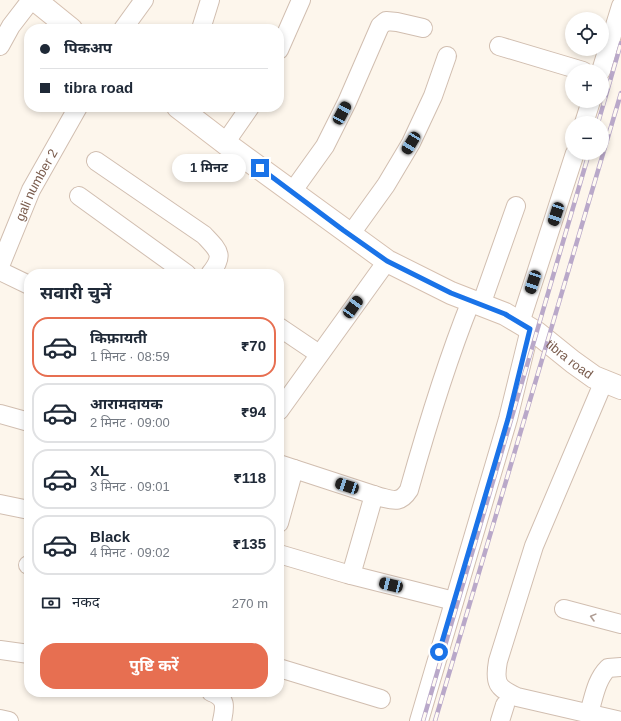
<!DOCTYPE html>
<html lang="hi">
<head>
<meta charset="utf-8">
<style>
	body { margin:0; font-family:Arial,"Noto Sans Devanagari",sans-serif; background:#f2f2f3; color:#1f2937; height:100vh; display:flex; flex-direction:column; font-size:15px; white-space:nowrap }
	* { box-sizing:border-box; margin:0 }
	p { font-size:13px; color:#747a83 }
	.icon { flex:none; width:22px; height:22px; fill:none; stroke:currentColor; stroke-width:2; stroke-linecap:round; stroke-linejoin:round }
	.map { position:relative; flex:1; overflow:hidden }
	.details { position:absolute; left:24px; top:269px; width:260px; height:428px; display:flex; flex-direction:column; background:#fff; border-radius:16px; box-shadow:0 2px 6px #0003 }
	.details>* { flex:none }
	.hud { position:absolute; left:24px; top:24px; width:260px; height:88px; border-radius:16px; box-shadow:0 2px 6px #0003; display:grid; align-content:center; height:88px; padding:0 16px; background:#fff }
	.tools { position:absolute; left:565px; top:12px; display:grid; gap:8px }
	.tools a { display:grid; place-items:center; width:44px; height:44px; border-radius:50%; background:#fff; box-shadow:0 2px 6px #0003; font-size:20px }
	.end { position:absolute; width:18px; height:18px; margin:-9px; border:5px solid #1a73e8; background:#fff; box-shadow:0 0 0 2px #fff }
	.from { border-radius:50% }
	.bubble { position:absolute; height:28px; border-radius:14px; background:#fff; box-shadow:0 2px 6px #0003; font-size:13px; font-weight:700; line-height:28px; text-align:center }
	.car { position:absolute; width:12px; height:24px; margin:-12px -6px; border-radius:5px; box-shadow:0 0 3px 1px #0007; background:linear-gradient(#222 24%,#8ab4d8 0 40%,#222 0 76%,#8ab4d8 0 86%,#222 0) }
	.hud b { display:flex; align-items:center; gap:14px; height:38px; font-size:15px }
	.hud b+b { border-top:1px solid #e0e1e3 }
	.hud i { width:10px; height:10px; background:#1f2937 }
	ul { padding:0; list-style:none }
	li { display:flex; align-items:center; gap:12px; height:60px; margin:0 8px 6px; padding:0 8px; border:2px solid #e0e1e3; border-radius:16px }
	li div { flex:1 }
	li b { display:block; font-size:15px }
	li em { font-style:normal; font-weight:700 }
	li.on { border-color:#e76f51 }
	li>.icon { width:36px; height:36px; stroke-width:1.5 }
	h2 { padding:0 16px; font-size:18px; line-height:48px }
	.pay { display:flex; align-items:center; gap:10px; height:44px; padding:0 16px; font-size:15px }
	.pay p { margin-inline-start:auto }
	.button { display:flex; gap:8px; margin-top:auto; padding:8px 16px }
	.button a { flex:1; height:46px; border-radius:16px; background:#e76f51; color:#fff; font-size:16px; font-weight:700; line-height:46px; text-align:center }
	.map>svg:first-child { display:block }
	.lines { fill:none; stroke-linecap:round; stroke-linejoin:round }
	.street-casing { stroke:#d1beb0; stroke-width:20 }
	.secondary-casing { stroke:#d6c0b0; stroke-width:24 }
	.street { stroke:#fff; stroke-width:18 }
	.secondary { stroke:#fff; stroke-width:22 }
	.rail-casing { stroke:#b9a8c9; stroke-width:4.5 }
	.rail { stroke:#fffaf3; stroke-width:3; stroke-dasharray:9; stroke-linecap:butt }
	.oneway { stroke:#af9d94 }
	.route { stroke:#1a73e8; stroke-width:5 }
	.labels { text-anchor:middle; stroke-width:3; stroke-linejoin:round; paint-order:stroke }
	.street-label { font-size:13px; fill:#7a5c4d; stroke:#fffaf3 }
</style>
</head>
<body>
<div class="map">
<svg width="621" height="721" viewBox="0 0 621 721">
	<rect width="100%" height="100%" fill="#fdf6ec"/>
	<g class="lines">
		<defs>
			<g id="street">
				<polyline points="123,29 144,0"/>
				<polyline points="201,29 210,0"/>
				<polyline points="0,46 11,26 31,0"/>
				<polyline points="499,46 583,71"/>
				<polyline points="279,50 301,0"/>
				<polyline points="601,71 621,6"/>
				<polyline points="584,123 591,101"/>
				<polyline points="225,143 250,107"/>
				<path d="M 96,161 L 204,235 C 219,251 225,255 210,274"/>
				<polyline points="292,192 325,146 347,102 380,26 386,21 397,22 423,28"/>
				<polyline points="79,196 187,274"/>
				<polyline points="350,235 386,185 411,143 433,96 447,56"/>
				<path id="s1" d="M 0,266 L 31,190 L 78,107"/>
				<polyline points="0,271 29,285"/>
				<polyline points="481,305 516,206"/>
				<polyline points="520,323 575,153"/>
				<polyline points="279,327 319,354"/>
				<path d="M 604,381 L 534,546 L 498,661 C 494,683 497,688 517,697 L 621,721"/>
				<polyline points="279,411 387,261"/>
				<polyline points="0,414 29,422"/>
				<path d="M 279,464 L 380,497 C 393,500 400,504 409,490 C 427,426 446,363 471,301"/>
				<polyline points="0,504 29,510"/>
				<polyline points="279,523 294,469"/>
				<polyline points="279,554 347,574 454,601"/>
				<polyline points="28,565 29,565"/>
				<polyline points="351,575 374,495"/>
				<polyline points="564,609 621,624"/>
				<polyline points="0,650 29,654"/>
				<polyline points="279,668 381,699"/>
				<path d="M 211,692 C 227,698 225,707 222,721"/>
				<path d="M 589,713 C 594,697 596,680 608,668 L 621,667"/>
				<polyline points="0,719 9,721"/>
				<polyline points="419,721 508,419 530,329"/>
				<polyline points="500,721 505,705"/>
			</g>
			<g id="secondary">
				<polyline points="35,0 71,29"/>
				<path id="s2" d="M 178,107 L 225,143 L 387,261 L 451,293 L 505,314 L 537,333 L 573,362 L 594,377 L 621,388"/>
			</g>
		</defs>
		<!-- street casing -->
		<use href="#street" class="street-casing"/>
		<!-- secondary casing -->
		<use href="#secondary" class="secondary-casing"/>
		<!-- street -->
		<use href="#street" class="street"/>
		<!-- secondary -->
		<use href="#secondary" class="secondary"/>
		<defs>
			<g id="rail">
				<polyline points="598,123 621,43"/>
				<polyline points="423,721 589,153"/>
				<polyline points="435,721 621,93"/>
			</g>
		</defs>
		<!-- rail casing -->
		<use href="#rail" class="rail-casing"/>
		<!-- rail -->
		<use href="#rail" class="rail"/>
	</g>
	<!-- one-way arrows -->
	<defs><path id="oneway-chevron" d="M-2-3.5L2.5 0L-2 3.5" fill="none" stroke-width="1.6" stroke-linecap="round" stroke-linejoin="round"/></defs>
	<use class="oneway" href="#oneway-chevron" transform="translate(593 617) rotate(-165)"/>
	<g class="lines">
		<!-- route -->
		<polyline class="route" points="260,168 343,230 387,261 451,293 505,314 530,329 508,419 439,652"/>
	</g>
	<g class="labels">
		<!-- street labels -->
		<g class="street-label">
			<text dy="5" stroke="none"><textPath href="#s1" startOffset="89">gali number 2</textPath></text>
			<text dy="5" stroke="none"><textPath href="#s2" startOffset="468">tibra road</textPath></text>
		</g>
	</g>
</svg>
<div class="tools">
<a><svg class="icon" aria-label="locate" viewBox="0 0 24 24"><circle cx="12" cy="12" r="6"/><path d="M12 2v4M12 18v4M2 12h4M18 12h4"/></svg></a>
<a>+</a>
<a>−</a>
</div>
<i class="end from" style="left:439px;top:652px"></i>
<i class="end" style="left:260px;top:168px"></i>
<div class="bubble" style="left:172px;top:154px;width:74px">1 मिनट</div>
<i class="car" style="left:342px;top:113px;rotate:28deg"></i>
<i class="car" style="left:411px;top:143px;rotate:211deg"></i>
<i class="car" style="left:556px;top:214px;rotate:198deg"></i>
<i class="car" style="left:533px;top:282px;rotate:198deg"></i>
<i class="car" style="left:353px;top:307px;rotate:36deg"></i>
<i class="car" style="left:347px;top:486px;rotate:288deg"></i>
<i class="car" style="left:391px;top:585px;rotate:284deg"></i>
<div class="hud">
<b><i class="from"></i>पिकअप</b>
<b><i></i>tibra road</b>
</div>
<section class="details">
<h2>सवारी चुनें</h2>
<ul>
<li class="on"><svg class="icon" aria-label="car" viewBox="0 0 24 24"><path d="M5 17H2v-5l4-1 3-4h7l3 4 3 1v5h-3M9 17h6M6 11h13"/><circle cx="7" cy="17" r="2"/><circle cx="17" cy="17" r="2"/></svg><div><b>किफ़ायती</b><p>1 मिनट · 08:59</p></div><em>₹70</em></li>
<li><svg class="icon" aria-label="car" viewBox="0 0 24 24"><path d="M5 17H2v-5l4-1 3-4h7l3 4 3 1v5h-3M9 17h6M6 11h13"/><circle cx="7" cy="17" r="2"/><circle cx="17" cy="17" r="2"/></svg><div><b>आरामदायक</b><p>2 मिनट · 09:00</p></div><em>₹94</em></li>
<li><svg class="icon" aria-label="car" viewBox="0 0 24 24"><path d="M5 17H2v-5l4-1 3-4h7l3 4 3 1v5h-3M9 17h6M6 11h13"/><circle cx="7" cy="17" r="2"/><circle cx="17" cy="17" r="2"/></svg><div><b>XL</b><p>3 मिनट · 09:01</p></div><em>₹118</em></li>
<li><svg class="icon" aria-label="car" viewBox="0 0 24 24"><path d="M5 17H2v-5l4-1 3-4h7l3 4 3 1v5h-3M9 17h6M6 11h13"/><circle cx="7" cy="17" r="2"/><circle cx="17" cy="17" r="2"/></svg><div><b>Black</b><p>4 मिनट · 09:02</p></div><em>₹135</em></li>
</ul>
<div class="pay"><svg class="icon" aria-label="cash" viewBox="0 0 24 24"><path d="M3 7h18v10H3z"/><circle cx="12" cy="12" r="2"/></svg>नकद<p>270 m</p></div>
<div class="button"><a>पुष्टि करें</a></div>
</section>
</div>
</body>
</html>
